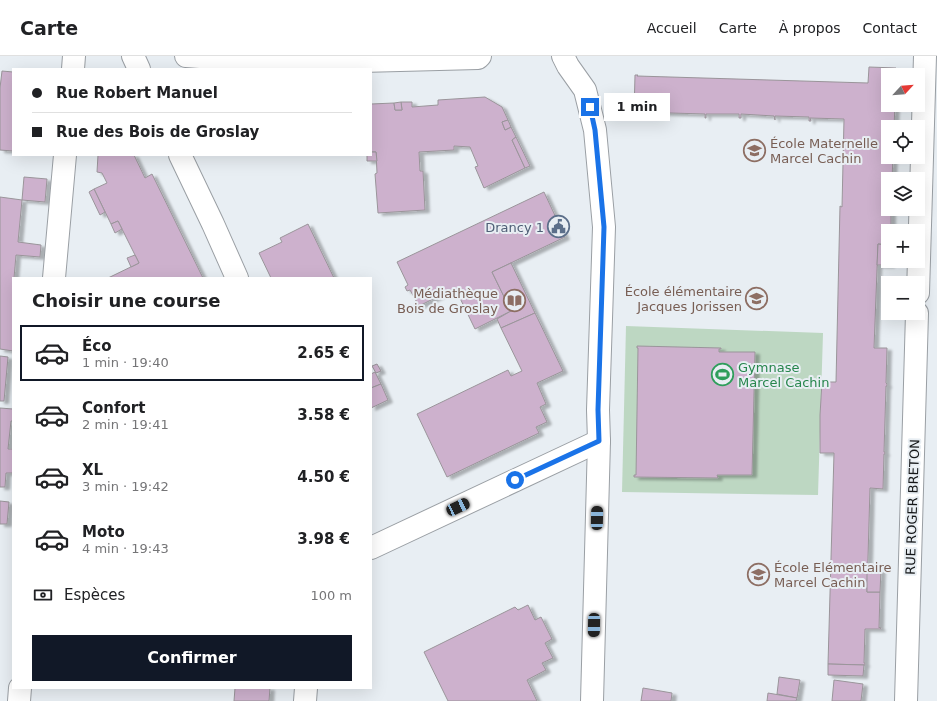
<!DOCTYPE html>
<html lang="fr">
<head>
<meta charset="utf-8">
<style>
	body { margin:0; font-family:"DejaVu Sans",sans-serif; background:#f6f6f6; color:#202124; height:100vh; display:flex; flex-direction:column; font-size:15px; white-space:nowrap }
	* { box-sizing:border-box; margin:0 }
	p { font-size:13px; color:#757577 }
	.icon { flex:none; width:22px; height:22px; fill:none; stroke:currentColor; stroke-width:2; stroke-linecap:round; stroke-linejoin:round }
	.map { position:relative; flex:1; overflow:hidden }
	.side { position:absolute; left:12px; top:221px; width:360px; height:412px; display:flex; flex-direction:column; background:#fff; border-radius:0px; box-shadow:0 4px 16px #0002 }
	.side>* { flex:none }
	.top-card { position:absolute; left:12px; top:12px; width:360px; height:88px; border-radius:0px; box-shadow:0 4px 16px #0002; display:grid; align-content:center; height:88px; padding:0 20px; background:#fff }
	.needle { width:26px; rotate:64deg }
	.controls { position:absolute; left:881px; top:12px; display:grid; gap:8px }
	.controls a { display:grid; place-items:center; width:44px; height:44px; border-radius:0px; background:#fff; box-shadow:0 4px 16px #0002; font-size:20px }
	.end { position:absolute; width:18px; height:18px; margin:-9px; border:5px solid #1a73e8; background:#fff; box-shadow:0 0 0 2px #fff }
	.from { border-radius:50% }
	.bubble { position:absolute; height:28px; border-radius:0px; background:#fff; box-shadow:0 4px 16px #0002; font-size:13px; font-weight:700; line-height:28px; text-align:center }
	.car { position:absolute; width:12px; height:24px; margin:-12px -6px; border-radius:5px; box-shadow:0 0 3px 1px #0007; background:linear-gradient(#222 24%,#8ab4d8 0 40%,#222 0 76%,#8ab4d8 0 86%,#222 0) }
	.top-card b { display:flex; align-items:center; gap:14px; height:38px; font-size:15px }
	.top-card b+b { border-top:1px solid #e0e0e0 }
	.top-card i { width:10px; height:10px; background:#202124 }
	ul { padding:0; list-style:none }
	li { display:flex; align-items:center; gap:12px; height:56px; margin:0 8px 6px; padding:0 12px; border:2px solid transparent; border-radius:0px }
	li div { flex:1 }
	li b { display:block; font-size:15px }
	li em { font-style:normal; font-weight:700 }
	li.current { border-color:#111827 }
	li>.icon { width:36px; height:36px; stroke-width:1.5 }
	h2 { padding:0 20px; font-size:18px; line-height:48px }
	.pay { display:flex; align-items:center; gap:10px; height:44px; padding:0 20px; font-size:15px }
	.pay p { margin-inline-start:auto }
	.cta { display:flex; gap:8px; margin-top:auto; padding:8px 20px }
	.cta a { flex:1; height:46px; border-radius:0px; background:#111827; color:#fff; font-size:16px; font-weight:700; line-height:46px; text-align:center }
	header { display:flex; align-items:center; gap:24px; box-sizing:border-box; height:56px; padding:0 20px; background:#fff; border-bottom:1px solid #e0e0e0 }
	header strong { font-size:19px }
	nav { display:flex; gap:22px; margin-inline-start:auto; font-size:14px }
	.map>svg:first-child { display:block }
	.green { fill:#bdd7c2 }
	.building { fill:#cdb1cd; stroke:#9a959a; filter:url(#shadow) }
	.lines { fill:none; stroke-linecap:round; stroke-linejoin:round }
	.minor-casing { stroke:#9a9fa4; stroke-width:24 }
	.minor { stroke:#fff; stroke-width:22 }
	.route { stroke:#1a73e8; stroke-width:5 }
	.labels { text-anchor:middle; stroke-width:4; stroke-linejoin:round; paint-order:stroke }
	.education-label { font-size:13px; fill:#785e54; stroke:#e8eef3; text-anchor:start }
	.service-label { font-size:13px; fill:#4e5e75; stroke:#e8eef3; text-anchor:end }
	.leisure-label { font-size:13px; fill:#27864d; stroke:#e8eef3; text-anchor:start }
	.street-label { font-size:13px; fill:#151719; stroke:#e8eef3 }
</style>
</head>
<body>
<header>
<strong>Carte</strong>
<nav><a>Accueil</a><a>Carte</a><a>À propos</a><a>Contact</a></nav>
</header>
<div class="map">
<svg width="937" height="645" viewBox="0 0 937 645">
	<defs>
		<filter id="shadow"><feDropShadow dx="4.5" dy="2.5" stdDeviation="1" flood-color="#0004"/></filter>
	</defs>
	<rect width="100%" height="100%" fill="#e8eef3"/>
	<!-- green -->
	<polygon class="green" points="626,270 823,277 818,439 622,436"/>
	<!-- building -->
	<g class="building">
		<polygon points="869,11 896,12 895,19 888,19 888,49 895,49 894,71 888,71 888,101 893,101 892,123 888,123 888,153 893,153 891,154 891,175 888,175 888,189 878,188 874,292 887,292 886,327 887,328 887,330 886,330 884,396 885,396 885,398 884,398 883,433 870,432 867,536 880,536 879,572 880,571 881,573 865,573 864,607 865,607 865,609 828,608 834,397 820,397 820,359 822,326 836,326 840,150 842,151 844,63 810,62 811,65 809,65 809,61 775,60 775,64 774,60 741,58 741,62 739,62 739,58 706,58 706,62 705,62 705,58 636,56 636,57 634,57 635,19 638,19 637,20 868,27"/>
		<polygon points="2,15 13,16 13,95 0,94 0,32"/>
		<polygon points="485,41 502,51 508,64 502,66 505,74 511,71 516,81 512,84 525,112 484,132 475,111 478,110 470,91 454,90 454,94 419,96 420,115 423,115 425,154 378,157 375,118 377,117 376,96 371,96 371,48 394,47 395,54 402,54 401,46 412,46 412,51 438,49 438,44"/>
		<polygon points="401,46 402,54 395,54 394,47"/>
		<polygon points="508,64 511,71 505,74 502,66"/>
		<polygon points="516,81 530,110 525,112 512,84"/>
		<polygon points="371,96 376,96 377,105 367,105 367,99 371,99"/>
		<polygon points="98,99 134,99 145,122 152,118 203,222 108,222 139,207 118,165 111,168 94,133 107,127 102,117 97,116"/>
		<polygon points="24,121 47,123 45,146 22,144"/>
		<polygon points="94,133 105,156 100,159 89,136"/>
		<polygon points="544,136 565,181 492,216 511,255 475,273 455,232 419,250 410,234 407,235 405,231 408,229 397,206"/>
		<polygon points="0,141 22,144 18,186 41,189 40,201 16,199 14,222 13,222 13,295 0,293"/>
		<polygon points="118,165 122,173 115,177 111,168"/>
		<polygon points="308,168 334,222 271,222 259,197 282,186 280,182"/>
		<polygon points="878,188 888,189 888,205 890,205 890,209 877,209"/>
		<polygon points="135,199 139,207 131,211 127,202"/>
		<polygon points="511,207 535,257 501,272 497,263 511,255 492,216"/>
		<polygon points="535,257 563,315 537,327 546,348 540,351 547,366 536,371 539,377 447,421 417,358 508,314 511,320 522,315 501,272"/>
		<polygon points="637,290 721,292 721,293 719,293 719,296 755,296 752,419 717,419 718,422 634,421 634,419 636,419 638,292 637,292"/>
		<polygon points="0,300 8,301 4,345 0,345"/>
		<polygon points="377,308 381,315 376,317 372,310"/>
		<polygon points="375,316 381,328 371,332 371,318"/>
		<polygon points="381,328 388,344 371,352 371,332"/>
		<polygon points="0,352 13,353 13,365 11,365 8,393 13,393 13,417 6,417 5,431 0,431"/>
		<polygon points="0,445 9,446 7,468 0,468"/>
		<polygon points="867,513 881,514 880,536 867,536"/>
		<polygon points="528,549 535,564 541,561 552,583 545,587 553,602 542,607 546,614 527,624 537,645 448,645 424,596 515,551 518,554"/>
		<polygon points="828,608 864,609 863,620 828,619"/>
		<polygon points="779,621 800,624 797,642 777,638"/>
		<polygon points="834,624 863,628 861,645 832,645"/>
		<polygon points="235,632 270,632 269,645 234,645"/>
		<polygon points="643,632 672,637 671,645 641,645"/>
		<polygon points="768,637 797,642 796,645 767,645"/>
	</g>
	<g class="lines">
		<defs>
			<g id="minor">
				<polyline points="133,0 139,13"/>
				<polyline points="186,0 283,7 478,2 480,0"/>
				<polyline points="563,0 568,10 585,34 595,74 604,171 598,354 599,385 592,645"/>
				<polyline points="73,13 74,0"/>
				<polyline points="180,99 213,168 237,222"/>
				<polyline points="54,222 65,99"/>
				<polyline points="918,237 925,0"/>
				<polyline points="371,492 599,385"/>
				<polyline points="19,645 20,632"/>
				<polyline points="305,645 306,632"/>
				<polyline points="906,645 917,257"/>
			</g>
		</defs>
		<!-- minor casing -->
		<use href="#minor" class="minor-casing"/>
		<!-- minor -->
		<use href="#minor" class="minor"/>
	</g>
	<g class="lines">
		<!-- route -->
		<polyline class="route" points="515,424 599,385 598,354 604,171 595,74 590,51"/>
	</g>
	<!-- icons -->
	<defs>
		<symbol id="school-ring" viewBox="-11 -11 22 22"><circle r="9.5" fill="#e8eef3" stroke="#8d6e63" stroke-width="1.5"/><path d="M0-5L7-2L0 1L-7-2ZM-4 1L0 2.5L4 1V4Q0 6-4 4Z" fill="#8d6e63"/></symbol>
		<symbol id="civic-ring" viewBox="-11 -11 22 22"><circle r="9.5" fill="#e8eef3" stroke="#5c6f8a" stroke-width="1.5"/><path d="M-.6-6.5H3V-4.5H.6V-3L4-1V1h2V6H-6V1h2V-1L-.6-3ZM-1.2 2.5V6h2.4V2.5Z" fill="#5c6f8a"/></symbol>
		<symbol id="library-ring" viewBox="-11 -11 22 22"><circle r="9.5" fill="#e8eef3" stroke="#8d6e63" stroke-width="1.5"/><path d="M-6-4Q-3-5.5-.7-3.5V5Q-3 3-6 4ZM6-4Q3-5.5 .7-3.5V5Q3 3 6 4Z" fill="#8d6e63"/></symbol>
		<symbol id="stadium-ring" viewBox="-11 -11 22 22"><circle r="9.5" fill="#e8eef3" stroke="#2e9e5b" stroke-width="1.5"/><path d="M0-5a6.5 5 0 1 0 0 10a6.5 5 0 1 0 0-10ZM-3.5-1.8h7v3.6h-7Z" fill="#2e9e5b"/></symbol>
	</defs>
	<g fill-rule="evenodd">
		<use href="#school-ring" x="742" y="82" width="25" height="25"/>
		<use href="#civic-ring" x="546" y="158" width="25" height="25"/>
		<use href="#school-ring" x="744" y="230" width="25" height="25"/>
		<use href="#library-ring" x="502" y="232" width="25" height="25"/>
		<use href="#stadium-ring" x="710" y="306" width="25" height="25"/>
		<use href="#school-ring" x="746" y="506" width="25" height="25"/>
	</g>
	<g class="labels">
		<!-- education labels -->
		<g class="education-label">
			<text x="770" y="92">École Maternelle<tspan x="770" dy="15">Marcel Cachin</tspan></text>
			<text x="742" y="240" text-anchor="end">École élémentaire<tspan x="742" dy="15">Jacques Jorissen</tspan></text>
			<text x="498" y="242" text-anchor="end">Médiathèque<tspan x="498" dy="15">Bois de Groslay</tspan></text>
			<text x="774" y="516">École Elémentaire<tspan x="774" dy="15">Marcel Cachin</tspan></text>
		</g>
		<!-- service labels -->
		<g class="service-label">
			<text x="544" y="176">Drancy 1</text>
		</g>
		<!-- leisure labels -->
		<g class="leisure-label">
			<text x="738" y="316">Gymnase<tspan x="738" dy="15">Marcel Cachin</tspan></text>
		</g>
		<!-- street labels -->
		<g class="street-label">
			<text transform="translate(912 451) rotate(-88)" y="5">RUE ROGER BRETON</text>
		</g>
	</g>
</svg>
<div class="controls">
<a><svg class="needle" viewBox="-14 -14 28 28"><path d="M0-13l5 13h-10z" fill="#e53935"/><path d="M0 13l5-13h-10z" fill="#757577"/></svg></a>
<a><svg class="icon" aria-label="locate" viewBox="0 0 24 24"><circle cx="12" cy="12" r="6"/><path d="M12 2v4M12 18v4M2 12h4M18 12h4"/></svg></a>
<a><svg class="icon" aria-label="layers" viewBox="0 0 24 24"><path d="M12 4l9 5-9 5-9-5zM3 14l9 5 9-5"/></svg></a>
<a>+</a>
<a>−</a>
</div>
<i class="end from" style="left:515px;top:424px"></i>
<i class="end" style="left:590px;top:51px"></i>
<div class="bubble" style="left:604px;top:37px;width:66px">1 min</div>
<i class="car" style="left:458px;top:451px;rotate:65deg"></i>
<i class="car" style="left:597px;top:462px;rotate:1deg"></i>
<i class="car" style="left:594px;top:569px;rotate:181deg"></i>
<div class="top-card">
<b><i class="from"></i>Rue Robert Manuel</b>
<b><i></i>Rue des Bois de Groslay</b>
</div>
<section class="side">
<h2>Choisir une course</h2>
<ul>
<li class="current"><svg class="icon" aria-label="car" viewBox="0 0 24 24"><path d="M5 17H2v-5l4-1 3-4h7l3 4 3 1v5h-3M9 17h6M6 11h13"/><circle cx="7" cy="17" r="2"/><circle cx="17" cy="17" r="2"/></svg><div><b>Éco</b><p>1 min · 19:40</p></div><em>2.65 €</em></li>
<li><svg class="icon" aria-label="car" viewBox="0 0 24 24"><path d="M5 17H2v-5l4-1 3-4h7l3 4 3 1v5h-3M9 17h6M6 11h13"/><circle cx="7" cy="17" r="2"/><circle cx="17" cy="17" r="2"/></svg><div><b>Confort</b><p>2 min · 19:41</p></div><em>3.58 €</em></li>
<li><svg class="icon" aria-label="car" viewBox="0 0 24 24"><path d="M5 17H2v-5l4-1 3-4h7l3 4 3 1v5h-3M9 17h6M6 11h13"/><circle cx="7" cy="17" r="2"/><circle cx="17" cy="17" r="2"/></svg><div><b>XL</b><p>3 min · 19:42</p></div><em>4.50 €</em></li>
<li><svg class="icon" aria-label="car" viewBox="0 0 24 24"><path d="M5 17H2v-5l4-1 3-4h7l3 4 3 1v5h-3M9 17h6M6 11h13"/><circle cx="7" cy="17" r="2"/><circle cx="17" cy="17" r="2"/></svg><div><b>Moto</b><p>4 min · 19:43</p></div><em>3.98 €</em></li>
</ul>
<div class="pay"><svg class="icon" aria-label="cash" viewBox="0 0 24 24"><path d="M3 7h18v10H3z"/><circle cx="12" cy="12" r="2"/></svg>Espèces<p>100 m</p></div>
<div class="cta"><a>Confirmer</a></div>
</section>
</div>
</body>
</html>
